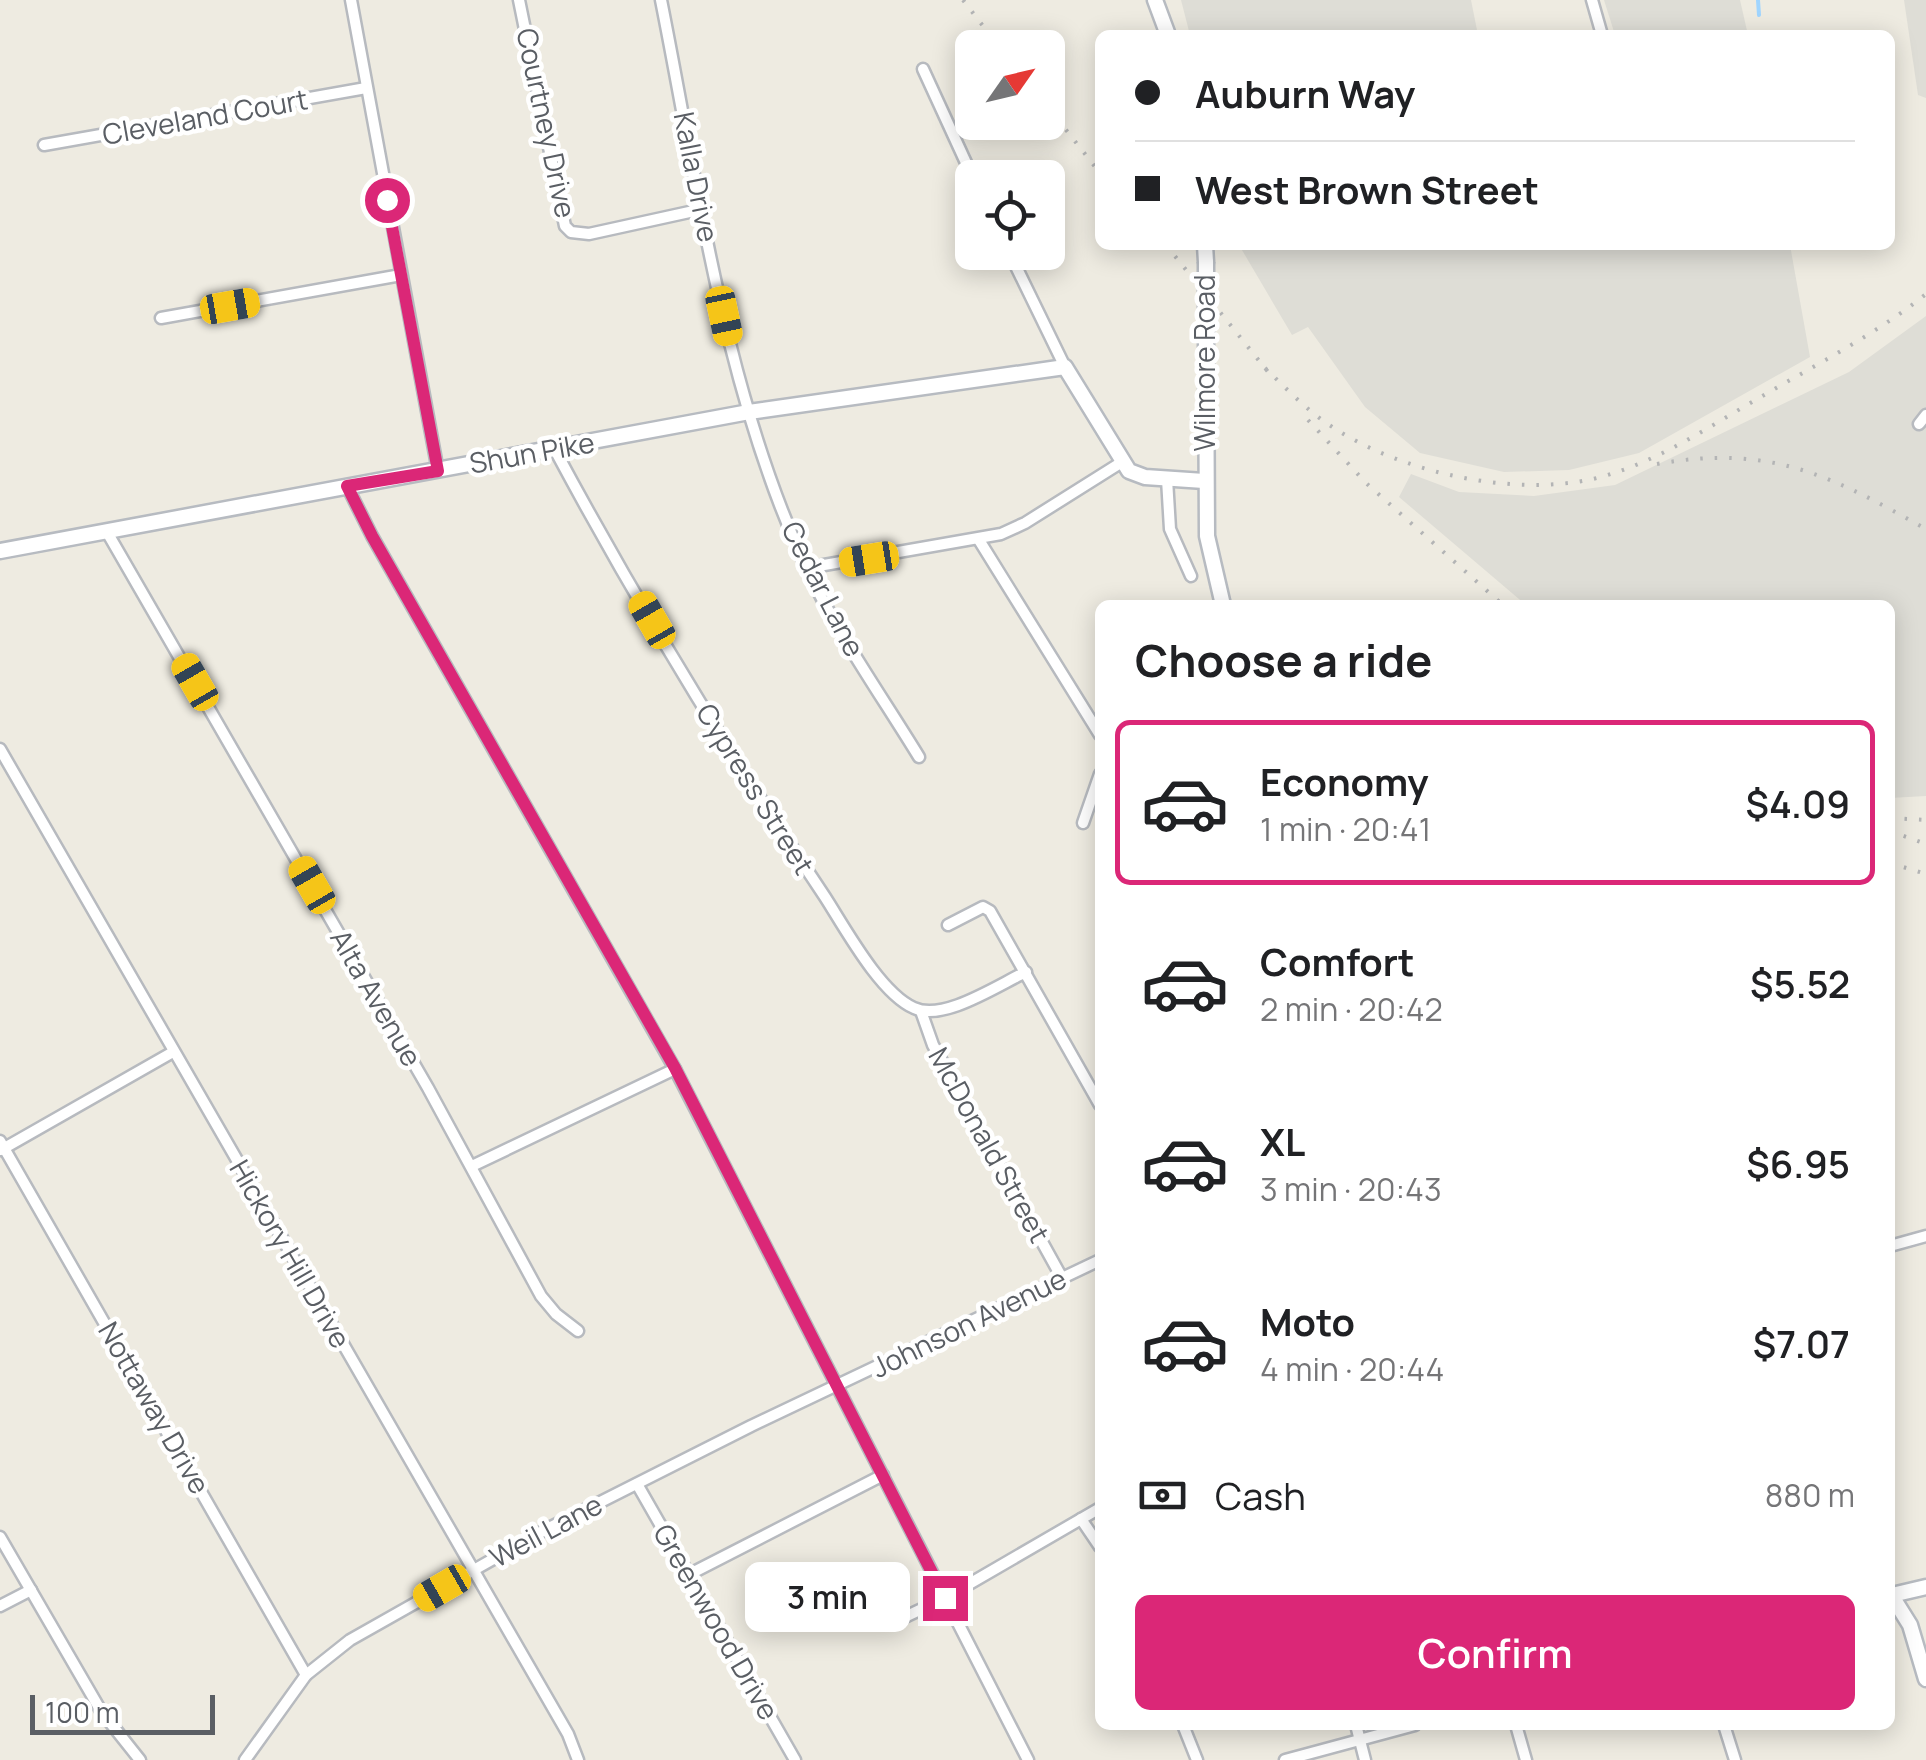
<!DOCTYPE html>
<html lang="en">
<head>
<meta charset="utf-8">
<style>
	body { margin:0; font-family:Manrope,sans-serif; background:#f6f6f6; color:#202124; height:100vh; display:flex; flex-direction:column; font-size:38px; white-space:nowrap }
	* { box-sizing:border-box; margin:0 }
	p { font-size:32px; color:#757577 }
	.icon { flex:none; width:55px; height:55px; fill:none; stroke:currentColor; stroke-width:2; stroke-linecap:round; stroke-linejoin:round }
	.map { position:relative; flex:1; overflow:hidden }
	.sheet { position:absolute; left:1095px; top:600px; width:800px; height:1130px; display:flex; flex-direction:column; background:#fff; border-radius:15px; box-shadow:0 5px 25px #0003 }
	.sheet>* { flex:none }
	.hud { position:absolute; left:1095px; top:30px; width:800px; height:220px; border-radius:15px; box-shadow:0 5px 25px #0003; display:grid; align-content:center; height:220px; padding:0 40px; background:#fff }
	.needle { width:65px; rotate:56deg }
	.controls { position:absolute; left:955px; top:30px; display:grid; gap:20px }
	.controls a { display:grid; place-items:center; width:110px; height:110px; border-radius:15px; background:#fff; box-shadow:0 5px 25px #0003; font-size:50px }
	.scale { position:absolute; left:30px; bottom:25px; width:185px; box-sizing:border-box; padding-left:10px; border:5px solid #5a5e64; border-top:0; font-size:28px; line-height:35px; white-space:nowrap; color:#5a5e64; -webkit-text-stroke:8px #fff; paint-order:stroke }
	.end { position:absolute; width:45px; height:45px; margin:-22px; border:12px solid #db2777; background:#fff; box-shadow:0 0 0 5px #fff }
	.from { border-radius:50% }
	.bubble { position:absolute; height:70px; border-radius:15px; background:#fff; box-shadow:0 5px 25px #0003; font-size:32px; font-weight:600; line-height:70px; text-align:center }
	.car { position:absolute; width:30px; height:60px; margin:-30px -15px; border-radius:12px; box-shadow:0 0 8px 2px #0007; background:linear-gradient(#f5c518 24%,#345 0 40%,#f5c518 0 76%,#345 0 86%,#f5c518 0) }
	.hud b { display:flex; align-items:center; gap:35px; height:95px; font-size:38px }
	.hud b+b { border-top:2px solid #e0e0e0 }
	.hud i { width:25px; height:25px; background:#202124 }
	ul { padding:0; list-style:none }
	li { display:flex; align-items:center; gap:30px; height:165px; margin:0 20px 15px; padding:0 20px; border:5px solid transparent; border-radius:15px }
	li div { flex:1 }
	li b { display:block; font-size:38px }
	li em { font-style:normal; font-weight:600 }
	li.active { border-color:#db2777 }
	li>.icon { width:90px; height:90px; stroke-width:1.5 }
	h2 { padding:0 40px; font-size:45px; line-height:120px }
	.pay { display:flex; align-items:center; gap:25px; height:110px; padding:0 40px; font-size:38px }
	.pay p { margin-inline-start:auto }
	.button { display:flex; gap:20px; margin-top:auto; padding:20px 40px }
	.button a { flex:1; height:115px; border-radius:15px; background:#db2777; color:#fff; font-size:40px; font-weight:600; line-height:115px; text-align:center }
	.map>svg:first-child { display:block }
	.industrial { fill:#deddd6 }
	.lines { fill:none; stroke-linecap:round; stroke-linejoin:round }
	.stream { stroke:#a0d5ff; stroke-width:4 }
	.street-casing { stroke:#b7babf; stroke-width:15 }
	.secondary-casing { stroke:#b7bbc1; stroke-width:19 }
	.street { stroke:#fff; stroke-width:10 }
	.secondary { stroke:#fff; stroke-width:14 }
	.rail { stroke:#b3b4b5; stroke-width:4; stroke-dasharray:2.5 12; stroke-linecap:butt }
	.secondary-bridge-casing { stroke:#b7bbc1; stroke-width:19; stroke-linecap:butt }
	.secondary-bridge { stroke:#fff; stroke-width:14 }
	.route { stroke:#db2777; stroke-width:12 }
	.labels { text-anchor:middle; stroke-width:9; stroke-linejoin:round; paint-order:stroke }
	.street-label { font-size:28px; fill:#5a5e64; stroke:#fff }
</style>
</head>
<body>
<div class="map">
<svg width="1926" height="1760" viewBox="0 0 1926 1760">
	<rect width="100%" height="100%" fill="#eeebe1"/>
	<!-- industrial -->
	<g class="industrial">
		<polygon points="1181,0 1471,0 1478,35 1190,35"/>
		<polygon points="1604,0 1740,0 1748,35 1615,35"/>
		<polygon points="1904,0 1926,0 1926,98 1918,95"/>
		<polygon points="1239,245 1790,245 1810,357 1639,453 1569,470 1504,472 1420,453 1365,407 1308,327 1292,335"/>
		<polygon points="1926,316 1926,796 1890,798 1890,605 1526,605 1399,497 1411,474 1459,492 1534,496 1615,485 1849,372"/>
	</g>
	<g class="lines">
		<!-- stream -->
		<polyline class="stream" points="1758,0 1759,15"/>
		<defs>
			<g id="street">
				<polyline points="351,0 438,471"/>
				<polyline points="519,0 565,226 571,232 589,234 703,209"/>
				<path d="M 661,0 C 699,190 724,389 806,567 C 837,633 881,695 919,757"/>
				<polyline points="1592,0 1602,35"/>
				<polyline points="923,69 973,178"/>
				<polyline points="44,145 366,88"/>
				<polyline points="1009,252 1065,367"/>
				<polyline points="161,318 401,275"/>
				<polyline points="1919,424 1926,415"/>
				<path d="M 555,450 C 637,603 728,752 825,897 C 845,928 880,993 914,1008 C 943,1022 998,985 1026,972"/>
				<polyline points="1167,479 1170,529 1191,576"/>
				<polyline points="347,486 372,536 675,1069 1028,1760"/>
				<polyline points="107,532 428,1088 541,1296 556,1314 578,1331"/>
				<polyline points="979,540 1100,735"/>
				<polyline points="807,568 1001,534 1025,523 1122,462"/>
				<polyline points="0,749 568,1734 578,1760"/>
				<polyline points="1083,823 1100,774"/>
				<polyline points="948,925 983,907 990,911 1100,1105"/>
				<polyline points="921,1011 933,1045 1062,1278"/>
				<polyline points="0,1141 306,1675"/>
				<polyline points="1,1150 173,1052"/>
				<polyline points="472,1166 675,1069"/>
				<polyline points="1890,1246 1926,1236"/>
				<polyline points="637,1484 795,1760"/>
				<polyline points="1081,1519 1100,1547"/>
				<polyline points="0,1537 101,1711 140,1760"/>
				<polyline points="688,1575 883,1475"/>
				<polyline points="0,1606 31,1590"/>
				<polyline points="890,1624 945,1598 1100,1508"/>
				<polyline points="1183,1725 1197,1760"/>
				<polyline points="1356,1725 1365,1760"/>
				<polyline points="1516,1725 1526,1760"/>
				<polyline points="1724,1725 1735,1760"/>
				<polyline points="245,1760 306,1675 350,1640 541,1532 751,1426 1100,1260"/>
				<polyline points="1285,1760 1415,1725"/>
			</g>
			<g id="secondary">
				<polyline points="1155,0 1168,35"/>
				<polyline points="1205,245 1206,262"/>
				<polyline points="1206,338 1207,536 1223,605"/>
				<polyline points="0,551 749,412 1065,367 1129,471 1145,477 1204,481"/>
				<polyline points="1890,1593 1910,1625 1926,1679"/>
				<polyline points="1892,1595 1926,1587"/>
			</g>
		</defs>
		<!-- street casing -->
		<use href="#street" class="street-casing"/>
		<!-- secondary casing -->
		<use href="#secondary" class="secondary-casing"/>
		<!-- street -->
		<use href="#street" class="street"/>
		<!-- secondary -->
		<use href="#secondary" class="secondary"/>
		<!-- rail -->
		<g class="rail">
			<polyline points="963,0 1000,48"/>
			<polyline points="1048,107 1100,173"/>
			<polyline points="1166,245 1273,378"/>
			<path d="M 1265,368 C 1287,389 1308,412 1334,428 C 1406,475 1528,501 1611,474 C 1665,457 1710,426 1759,398 C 1815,365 1875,335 1926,294"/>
			<polyline points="1308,420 1366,483 1503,605"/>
			<path d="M 1657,464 C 1770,444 1830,475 1926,529"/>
			<polyline points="1890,818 1926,820"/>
			<polyline points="1890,831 1926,844"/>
			<polyline points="1890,863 1926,874"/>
		</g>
		<defs>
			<polyline id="secondary-bridge" points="1206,338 1206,262"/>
		</defs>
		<!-- secondary-bridge casing -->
		<use href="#secondary-bridge" class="secondary-bridge-casing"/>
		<!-- secondary-bridge -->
		<use href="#secondary-bridge" class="secondary-bridge"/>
	</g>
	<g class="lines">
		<!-- route -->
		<polyline class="route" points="387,200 438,471 347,486 372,536 675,1068 945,1598"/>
	</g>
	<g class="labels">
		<!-- street labels -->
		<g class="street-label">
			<text transform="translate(205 117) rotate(-10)" y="10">Cleveland Court</text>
			<text transform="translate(546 123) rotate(78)" y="10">Courtney Drive</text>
			<text transform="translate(696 177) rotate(79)" y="10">Kalla Drive</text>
			<text transform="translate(1205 363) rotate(-90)" y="10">Wilmore Road</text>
			<text transform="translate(532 453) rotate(-10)" y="10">Shun Pike</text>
			<text transform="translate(823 589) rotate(63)" y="10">Cedar Lane</text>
			<text transform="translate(755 789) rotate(58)" y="10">Cypress Street</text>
			<text transform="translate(376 998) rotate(60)" y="10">Alta Avenue</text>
			<text transform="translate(989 1145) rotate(61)" y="10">McDonald Street</text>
			<text transform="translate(290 1254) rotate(60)" y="10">Hickory Hill Drive</text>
			<text transform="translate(969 1323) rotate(-26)" y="10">Johnson Avenue</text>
			<text transform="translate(154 1408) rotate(60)" y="10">Nottaway Drive</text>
			<text transform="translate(546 1531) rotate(-28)" y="10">Weil Lane</text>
			<text transform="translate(716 1622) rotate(60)" y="10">Greenwood Drive</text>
		</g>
	</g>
</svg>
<div class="controls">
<a><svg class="needle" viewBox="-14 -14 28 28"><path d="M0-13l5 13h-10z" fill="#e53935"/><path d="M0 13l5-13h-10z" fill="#757577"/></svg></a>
<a><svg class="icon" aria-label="locate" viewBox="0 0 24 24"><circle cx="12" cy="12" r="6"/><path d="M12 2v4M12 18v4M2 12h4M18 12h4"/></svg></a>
</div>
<div class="scale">100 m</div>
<i class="end from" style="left:387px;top:200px"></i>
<i class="end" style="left:945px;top:1598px"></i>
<div class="bubble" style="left:745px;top:1562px;width:165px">3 min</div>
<i class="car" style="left:230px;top:306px;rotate:80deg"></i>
<i class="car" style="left:724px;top:316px;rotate:168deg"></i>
<i class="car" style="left:869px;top:559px;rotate:261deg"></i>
<i class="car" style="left:652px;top:620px;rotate:330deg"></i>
<i class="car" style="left:195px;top:682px;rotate:330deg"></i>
<i class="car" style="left:312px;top:885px;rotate:330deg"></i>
<i class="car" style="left:442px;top:1588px;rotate:240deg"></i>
<div class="hud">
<b><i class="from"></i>Auburn Way</b>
<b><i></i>West Brown Street</b>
</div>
<section class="sheet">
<h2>Choose a ride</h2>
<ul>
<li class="active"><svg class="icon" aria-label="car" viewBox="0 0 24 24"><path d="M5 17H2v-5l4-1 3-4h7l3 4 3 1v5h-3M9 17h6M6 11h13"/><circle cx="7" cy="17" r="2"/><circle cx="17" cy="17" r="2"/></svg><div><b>Economy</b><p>1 min · 20:41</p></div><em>$4.09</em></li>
<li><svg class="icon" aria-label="car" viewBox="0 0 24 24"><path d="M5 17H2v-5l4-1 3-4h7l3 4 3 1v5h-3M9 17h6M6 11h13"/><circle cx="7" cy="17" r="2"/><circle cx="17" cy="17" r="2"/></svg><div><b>Comfort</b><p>2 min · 20:42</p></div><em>$5.52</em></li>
<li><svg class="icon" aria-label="car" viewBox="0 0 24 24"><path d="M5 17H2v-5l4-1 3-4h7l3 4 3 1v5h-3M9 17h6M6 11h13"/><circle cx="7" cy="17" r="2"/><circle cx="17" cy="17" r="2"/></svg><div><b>XL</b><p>3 min · 20:43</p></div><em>$6.95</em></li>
<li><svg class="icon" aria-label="car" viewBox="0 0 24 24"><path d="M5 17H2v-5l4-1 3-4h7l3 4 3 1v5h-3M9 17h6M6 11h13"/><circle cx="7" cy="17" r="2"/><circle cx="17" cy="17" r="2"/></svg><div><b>Moto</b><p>4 min · 20:44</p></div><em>$7.07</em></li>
</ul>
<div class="pay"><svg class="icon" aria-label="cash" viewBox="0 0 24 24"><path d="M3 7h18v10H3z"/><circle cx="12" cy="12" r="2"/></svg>Cash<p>880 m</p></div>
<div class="button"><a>Confirm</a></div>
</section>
</div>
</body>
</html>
